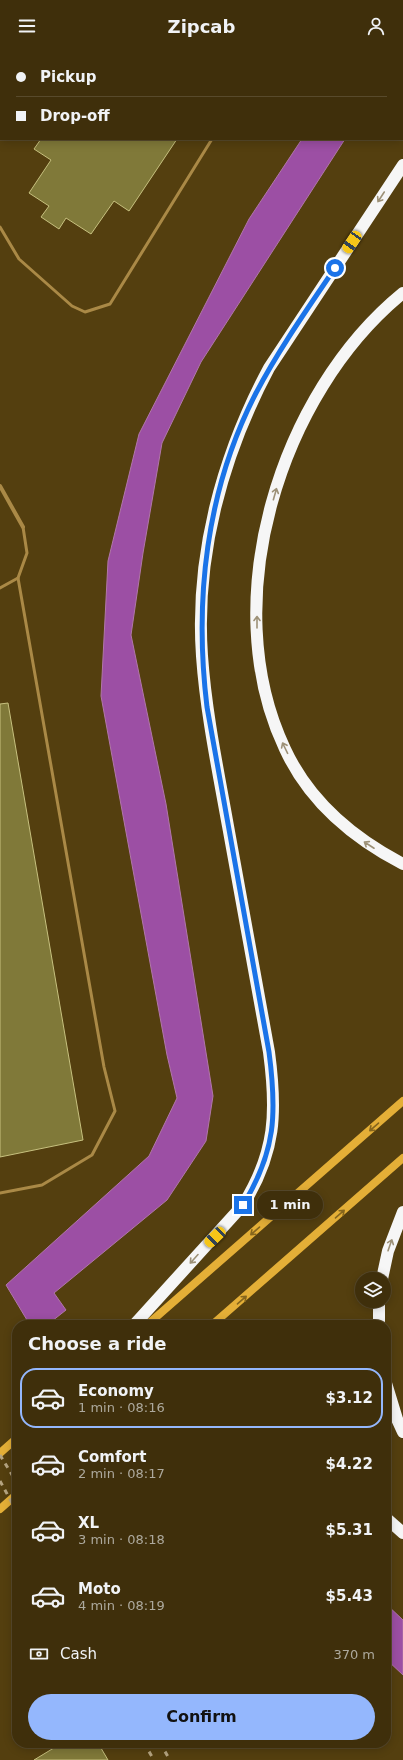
<!DOCTYPE html>
<html lang="en">
<head>
<meta charset="utf-8">
<style>
	body { margin:0; font-family:"DejaVu Sans",sans-serif; background:#4a3b19; color:#f1f3f6; height:100vh; display:flex; flex-direction:column; font-size:15px; white-space:nowrap }
	* { box-sizing:border-box; margin:0 }
	p { font-size:13px; color:#ada99d }
	.icon { flex:none; width:22px; height:22px; fill:none; stroke:currentColor; stroke-width:2; stroke-linecap:round; stroke-linejoin:round }
	.map { position:relative; flex:1; overflow:hidden }
	.side { position:absolute; left:12px; top:1268px; width:379px; height:428px; display:flex; flex-direction:column; background:#3f2f0b; border-radius:16px; box-shadow:0 2px 10px #0003,0 0 0 1px #584a2c }
	.side>* { flex:none }
	.guide { position:absolute; left:0px; top:0px; width:403px; height:88px; box-shadow:0 2px 10px #0003,0 0 0 1px #584a2c; display:grid; align-content:center; height:88px; padding:0 16px; background:#3f2f0b }
	.tools { position:absolute; left:355px; top:1220px; display:grid; gap:8px }
	.tools a { display:grid; place-items:center; width:36px; height:36px; border-radius:50%; background:#3f2f0b; box-shadow:0 2px 10px #0003,0 0 0 1px #584a2c; font-size:20px }
	.end { position:absolute; width:18px; height:18px; margin:-9px; border:5px solid #1a73e8; background:#fff; box-shadow:0 0 0 2px #fff }
	.from { border-radius:50% }
	.bubble { position:absolute; height:28px; border-radius:14px; background:#3f2f0b; box-shadow:0 2px 10px #0003,0 0 0 1px #584a2c; font-size:13px; font-weight:700; line-height:28px; text-align:center }
	.car { position:absolute; width:12px; height:24px; margin:-12px -6px; border-radius:5px; box-shadow:0 0 3px 1px #0007; background:linear-gradient(#f5c518 24%,#345 0 40%,#f5c518 0 76%,#345 0 86%,#f5c518 0) }
	.guide b { display:flex; align-items:center; gap:14px; height:38px; font-size:15px }
	.guide b+b { border-top:1px solid #584a2c }
	.guide i { width:10px; height:10px; background:#f1f3f6 }
	ul { padding:0; list-style:none }
	li { display:flex; align-items:center; gap:12px; height:60px; margin:0 8px 6px; padding:0 8px; border:2px solid transparent; border-radius:16px }
	li div { flex:1 }
	li b { display:block; font-size:15px }
	li em { font-style:normal; font-weight:700 }
	li.on { border-color:#94b7fd }
	li>.icon { width:36px; height:36px; stroke-width:1.5 }
	h2 { padding:0 16px; font-size:18px; line-height:48px }
	.pay { display:flex; align-items:center; gap:10px; height:44px; padding:0 16px; font-size:15px }
	.pay p { margin-inline-start:auto }
	.button { display:flex; gap:8px; margin-top:auto; padding:8px 16px }
	.button a { flex:1; height:46px; border-radius:24px; background:#94b7fd; color:#111; font-size:16px; font-weight:700; line-height:46px; text-align:center }
	header { display:flex; justify-content:space-between; align-items:center; height:52px; padding:0 16px; background:#3f2f0b; font-size:18px; font-weight:700 }
	.map>svg:first-child { display:block }
	.water { fill:#9c4fa4; stroke:#b177a9 }
	.building { fill:#807939; stroke:#c7c17f }
	.lines { fill:none; stroke-linecap:round; stroke-linejoin:round }
	.service { stroke:#aa8946; stroke-width:3 }
	.minor { stroke:#aa8946; stroke-width:4 }
	.secondary { stroke:#e4af37; stroke-width:8 }
	.motorway { stroke:#f6f6f6; stroke-width:12 }
	.rail { stroke:#b5a480; stroke-width:3; stroke-dasharray:5 5; stroke-linecap:butt }
	.oneway { stroke:#9d9177 }
	.oneway2 { stroke:#86661d }
	.route { stroke:#1a73e8; stroke-width:5 }
</style>
</head>
<body>
<header><svg class="icon" aria-label="menu" viewBox="0 0 24 24"><path d="M4 6h16M4 12h16M4 18h16"/></svg>Zipcab<svg class="icon" aria-label="person" viewBox="0 0 24 24"><circle cx="12" cy="8" r="4"/><path d="M4 21q1-7 8-7t8 7"/></svg></header>
<div class="map">
<svg width="403" height="1708" viewBox="0 0 403 1708">
	<rect width="100%" height="100%" fill="#543f0f"/>
	<!-- water -->
	<g class="water">
		<polygon points="302,87 345,87 201,310 162,391 143,501 131,583 166,752 213,1044 206,1089 167,1148 54,1241 66,1258 47,1273 30,1273 6,1233 149,1104 177,1046 167,1003 101,644 108,509 139,382 249,167"/>
		<polygon points="386,1552 403,1568 403,1623 386,1607"/>
	</g>
	<!-- building -->
	<g class="building">
		<polygon points="41,87 177,87 129,159 114,149 91,182 66,166 59,177 41,165 49,154 29,141 51,108 34,97"/>
		<polygon points="8,651 83,1088 0,1105 0,652"/>
		<polygon points="62,1691 98,1691 108,1708 34,1708"/>
	</g>
	<g class="lines">
		<!-- service -->
		<g class="service">
			<polyline points="15,1 16,0"/>
			<polyline points="268,1 269,0"/>
			<polyline points="0,30 1,29"/>
			<polyline points="0,175 19,207 72,254 85,260 110,252 212,87"/>
			<polyline points="0,536 18,526"/>
			<polyline points="0,1141 42,1133 92,1103 115,1059 104,1015 18,526 27,501 23,475"/>
		</g>
		<!-- minor -->
		<polyline class="minor" points="0,434 23,475"/>
		<!-- secondary -->
		<g class="secondary">
			<polyline points="147,1273 403,1049"/>
			<polyline points="212,1273 403,1106"/>
			<polyline points="0,1401 17,1386"/>
			<polyline points="0,1457 17,1442"/>
		</g>
		<!-- motorway -->
		<g class="motorway">
			<path d="M 403,241 C 280,341 215,550 285,697 C 309,749 353,786 403,812"/>
			<polyline points="382,1227 388,1199 403,1160"/>
			<path d="M 134,1273 L 243,1153 C 276,1100 277,1060 269,1000 C 256,925 242,850 228,774 C 218,718 206,661 202,604 C 195,504 222,404 269,316 L 403,113"/>
			<polyline points="379,1273 379,1249"/>
			<polyline points="386,1331 397,1367 403,1380"/>
			<polyline points="386,1466 403,1481"/>
		</g>
		<!-- rail -->
		<g class="rail">
			<polyline points="0,1403 17,1431"/>
			<polyline points="0,1429 17,1460"/>
			<polyline points="144,1691 154,1708"/>
			<polyline points="160,1691 170,1708"/>
		</g>
	</g>
	<!-- one-way arrows -->
	<defs><path id="oneway-shaft" d="M-6 0H5M1.5-3L5.5 0L1.5 3" fill="none" stroke-width="1.6" stroke-linecap="round" stroke-linejoin="round"/></defs>
	<g class="oneway">
		<use href="#oneway-shaft" transform="translate(381 145) rotate(123)"/>
		<use href="#oneway-shaft" transform="translate(275 442) rotate(-74)"/>
		<use href="#oneway-shaft" transform="translate(257 570) rotate(-90)"/>
		<use href="#oneway-shaft" transform="translate(285 696) rotate(-116)"/>
		<use href="#oneway-shaft" transform="translate(369 793) rotate(-147)"/>
		<use href="#oneway-shaft" transform="translate(390 1193) rotate(-71)"/>
		<use href="#oneway-shaft" transform="translate(194 1207) rotate(132)"/>
	</g>
	<g class="oneway2">
		<use href="#oneway-shaft" transform="translate(374 1075) rotate(139)"/>
		<use href="#oneway-shaft" transform="translate(340 1162) rotate(-41)"/>
		<use href="#oneway-shaft" transform="translate(255 1179) rotate(139)"/>
		<use href="#oneway-shaft" transform="translate(242 1248) rotate(-41)"/>
	</g>
	<g class="lines">
		<!-- route -->
		<path class="route" d="M 243,1153 C 276,1099 277,1061 269,1000 L 207,655 C 194,548 206,438 256,341 C 279,297 308,256 335,216"/>
	</g>
</svg>
<div class="tools">
<a><svg class="icon" aria-label="layers" viewBox="0 0 24 24"><path d="M12 4l9 5-9 5-9-5zM3 14l9 5 9-5"/></svg></a>
</div>
<i class="end from" style="left:335px;top:216px"></i>
<i class="end" style="left:243px;top:1153px"></i>
<div class="bubble" style="left:257px;top:1139px;width:66px">1 min</div>
<i class="car" style="left:352px;top:190px;rotate:214deg"></i>
<i class="car" style="left:215px;top:1185px;rotate:226deg"></i>
<div class="guide">
<b><i class="from"></i>Pickup</b>
<b><i></i>Drop-off</b>
</div>
<section class="side">
<h2>Choose a ride</h2>
<ul>
<li class="on"><svg class="icon" aria-label="car" viewBox="0 0 24 24"><path d="M5 17H2v-5l4-1 3-4h7l3 4 3 1v5h-3M9 17h6M6 11h13"/><circle cx="7" cy="17" r="2"/><circle cx="17" cy="17" r="2"/></svg><div><b>Economy</b><p>1 min · 08:16</p></div><em>$3.12</em></li>
<li><svg class="icon" aria-label="car" viewBox="0 0 24 24"><path d="M5 17H2v-5l4-1 3-4h7l3 4 3 1v5h-3M9 17h6M6 11h13"/><circle cx="7" cy="17" r="2"/><circle cx="17" cy="17" r="2"/></svg><div><b>Comfort</b><p>2 min · 08:17</p></div><em>$4.22</em></li>
<li><svg class="icon" aria-label="car" viewBox="0 0 24 24"><path d="M5 17H2v-5l4-1 3-4h7l3 4 3 1v5h-3M9 17h6M6 11h13"/><circle cx="7" cy="17" r="2"/><circle cx="17" cy="17" r="2"/></svg><div><b>XL</b><p>3 min · 08:18</p></div><em>$5.31</em></li>
<li><svg class="icon" aria-label="car" viewBox="0 0 24 24"><path d="M5 17H2v-5l4-1 3-4h7l3 4 3 1v5h-3M9 17h6M6 11h13"/><circle cx="7" cy="17" r="2"/><circle cx="17" cy="17" r="2"/></svg><div><b>Moto</b><p>4 min · 08:19</p></div><em>$5.43</em></li>
</ul>
<div class="pay"><svg class="icon" aria-label="cash" viewBox="0 0 24 24"><path d="M3 7h18v10H3z"/><circle cx="12" cy="12" r="2"/></svg>Cash<p>370 m</p></div>
<div class="button"><a>Confirm</a></div>
</section>
</div>
</body>
</html>
